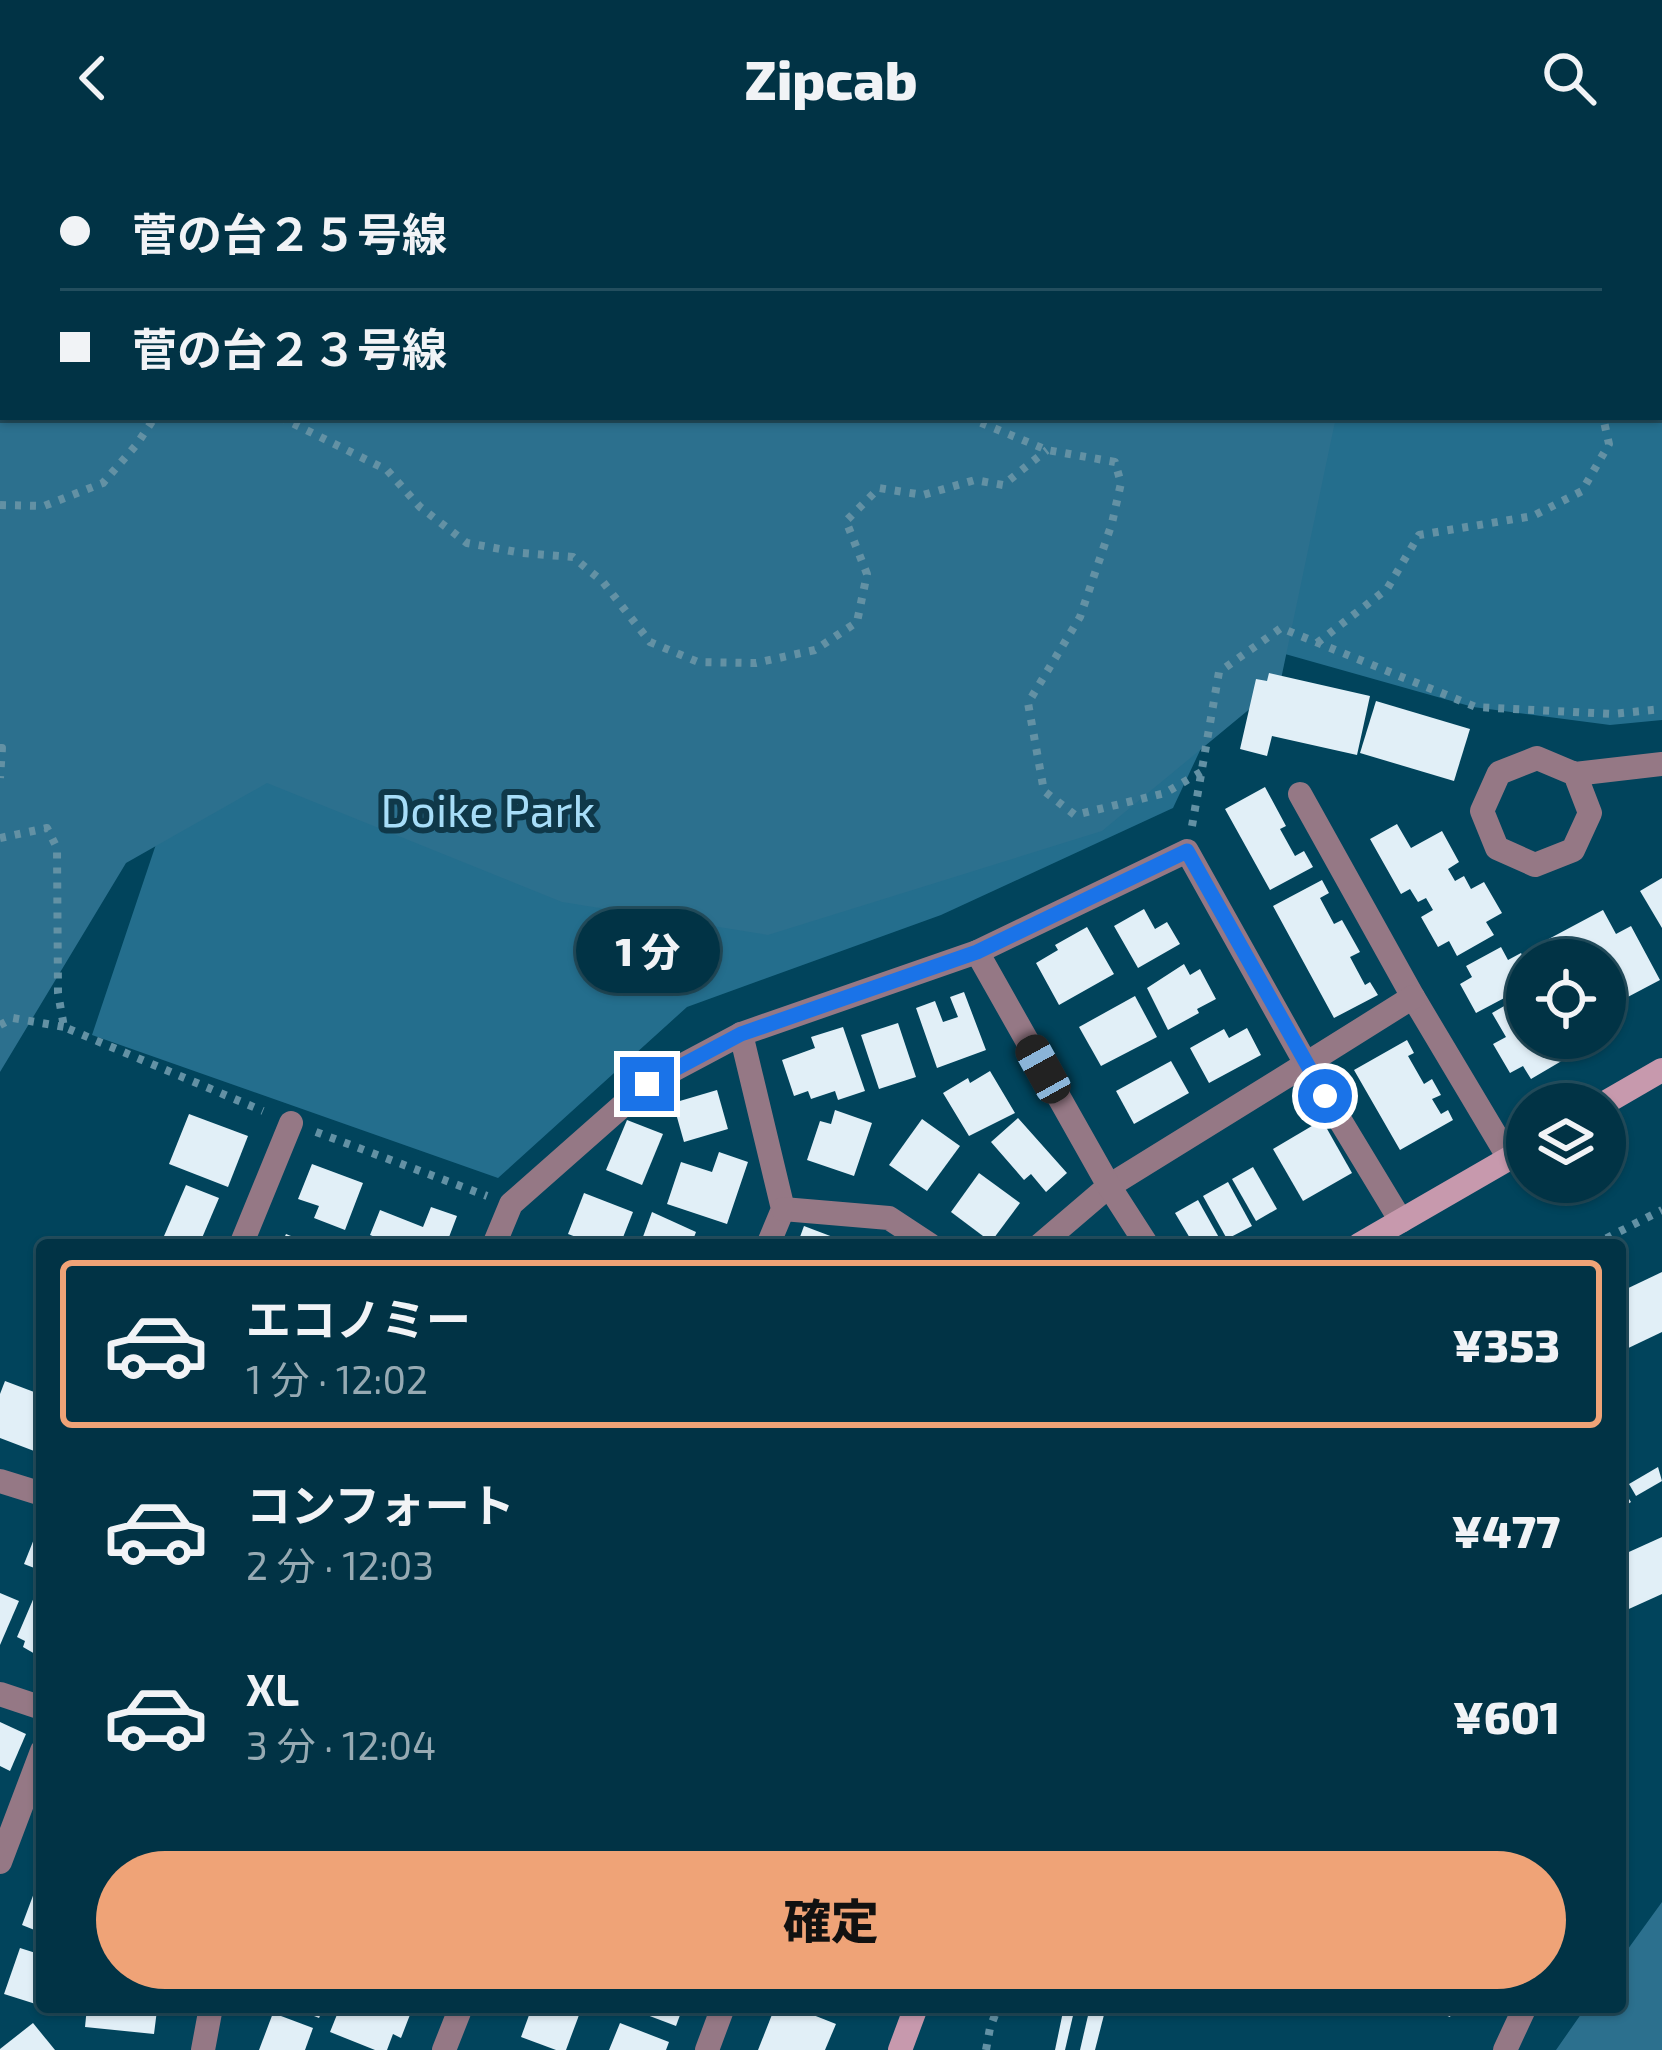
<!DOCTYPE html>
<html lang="ja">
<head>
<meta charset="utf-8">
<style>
	body { margin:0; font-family:"Exo 2","Noto Sans JP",sans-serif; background:#0b3b4c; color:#f1f3f6; height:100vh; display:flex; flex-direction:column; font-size:45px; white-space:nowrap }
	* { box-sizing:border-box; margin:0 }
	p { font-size:39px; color:#96aab3 }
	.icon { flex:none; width:66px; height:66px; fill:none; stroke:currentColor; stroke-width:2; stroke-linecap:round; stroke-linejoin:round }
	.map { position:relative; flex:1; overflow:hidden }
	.side { position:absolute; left:36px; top:1083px; width:1590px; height:774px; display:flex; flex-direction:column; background:#013345; border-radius:12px; box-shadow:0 3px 9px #0004,0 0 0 3px #234e5e }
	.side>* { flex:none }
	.hud { position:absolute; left:0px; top:0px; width:1662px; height:264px; box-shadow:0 3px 9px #0004,0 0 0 3px #234e5e; display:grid; align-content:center; height:264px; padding:0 60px; background:#013345 }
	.fabs { position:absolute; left:1506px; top:783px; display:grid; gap:24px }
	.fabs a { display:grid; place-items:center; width:120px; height:120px; border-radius:50%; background:#013345; box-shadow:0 3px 9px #0004,0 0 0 3px #234e5e; font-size:60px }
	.end { position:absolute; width:54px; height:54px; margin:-27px; border:15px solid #1a73e8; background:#fff; box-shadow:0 0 0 6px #fff }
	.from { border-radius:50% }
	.bubble { position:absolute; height:84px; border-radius:42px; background:#013345; box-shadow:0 3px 9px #0004,0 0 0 3px #234e5e; font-size:39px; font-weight:800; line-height:84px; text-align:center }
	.car { position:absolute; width:36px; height:72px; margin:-36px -18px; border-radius:15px; box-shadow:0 0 9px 3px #0007; background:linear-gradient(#222 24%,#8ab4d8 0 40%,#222 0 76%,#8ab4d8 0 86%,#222 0) }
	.hud b { display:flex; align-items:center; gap:42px; height:114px; font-size:45px }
	.hud b+b { border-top:3px solid #234e5e }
	.hud i { width:30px; height:30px; background:#f1f3f6 }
	ul { padding:21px 0 0; list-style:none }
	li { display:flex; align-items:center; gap:36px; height:168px; margin:0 24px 18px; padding:0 36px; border:6px solid transparent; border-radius:12px }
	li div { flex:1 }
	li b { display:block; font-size:45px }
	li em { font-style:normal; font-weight:800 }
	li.active { border-color:#efa377 }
	li>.icon { width:108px; height:108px; stroke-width:1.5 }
	.cta { display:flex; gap:24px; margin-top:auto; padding:24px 60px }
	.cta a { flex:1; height:138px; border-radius:72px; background:#efa377; color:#111; font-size:48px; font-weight:800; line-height:138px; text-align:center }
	header { display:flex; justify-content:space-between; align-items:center; height:156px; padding:0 60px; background:#013345; font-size:54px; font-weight:800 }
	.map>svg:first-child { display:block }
	.green { fill:#246e8d }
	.forest { fill:#2c708e }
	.building { fill:#e1eff7 }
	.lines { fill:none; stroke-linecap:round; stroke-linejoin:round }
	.path { stroke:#6391a4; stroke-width:8; stroke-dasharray:6 9; stroke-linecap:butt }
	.street { stroke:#957885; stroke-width:24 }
	.secondary { stroke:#c799ad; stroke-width:24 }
	.route { stroke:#1a73e8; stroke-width:15 }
	.labels { text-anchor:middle; stroke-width:12; stroke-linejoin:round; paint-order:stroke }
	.park-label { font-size:45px; fill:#a7ddf8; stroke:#0f3849 }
</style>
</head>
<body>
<header><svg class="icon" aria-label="back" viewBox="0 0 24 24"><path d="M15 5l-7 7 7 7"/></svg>Zipcab<svg class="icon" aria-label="search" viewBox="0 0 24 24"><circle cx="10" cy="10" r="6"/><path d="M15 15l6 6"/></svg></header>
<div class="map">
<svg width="1662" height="1894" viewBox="0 0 1662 1894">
	<rect width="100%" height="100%" fill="#01445c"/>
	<!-- green -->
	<polygon class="green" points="687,0 1662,0 1662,564 1610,569 1473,551 1250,488 1173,652 941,759 687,851 498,1022 92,879 197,566 593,261 1659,261 1659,3 686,3"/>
	<!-- forest -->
	<g class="forest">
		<polygon points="0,0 1186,0 1186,3 3,3 3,261 1336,261 1280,528 1102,675 768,779 562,746 267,627 126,707 0,916"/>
		<polygon points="1662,1746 1662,1894 1556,1894 1586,1851 1620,1851 1620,1804"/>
	</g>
	<!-- building -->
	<g class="building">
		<polygon points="1269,517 1370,540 1357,599 1272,580 1267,600 1240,593 1256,523 1267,525"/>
		<polygon points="1376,545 1470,573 1454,625 1360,597"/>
		<polygon points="1265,631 1286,670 1280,673 1295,700 1304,695 1313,711 1270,734 1225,653"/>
		<polygon points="1397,668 1411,692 1442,675 1459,706 1448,713 1455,725 1464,720 1471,733 1484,726 1502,757 1486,766 1494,779 1457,800 1449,785 1438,791 1421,761 1433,754 1426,742 1418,746 1410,733 1401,738 1370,683"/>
		<polygon points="1662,722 1662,772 1640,735"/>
		<polygon points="1322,724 1329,737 1320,742 1334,768 1342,764 1360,796 1350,801 1365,829 1370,826 1378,839 1334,862 1273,750"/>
		<polygon points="1144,753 1155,773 1167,766 1180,788 1138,812 1114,770"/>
		<polygon points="1603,754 1616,778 1631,770 1660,824 1605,853 1605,804 1553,804 1543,786"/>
		<polygon points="1087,771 1114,818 1059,849 1036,807 1058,794 1055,789"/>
		<polygon points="1501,791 1508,804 1521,797 1527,809 1527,830 1476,857 1460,828 1472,821 1466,810"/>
		<polygon points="1184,808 1190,819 1200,813 1216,843 1197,853 1199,857 1168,874 1147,832"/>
		<polygon points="964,836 986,894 937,912 916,852 935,845 943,866 958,861 950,841"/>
		<polygon points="1527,837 1527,882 1568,882 1557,889 1565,903 1531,923 1523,910 1510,917 1493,888 1506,881 1492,857"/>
		<polygon points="1135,840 1157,881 1101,910 1079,871"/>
		<polygon points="898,867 916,921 879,933 861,879"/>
		<polygon points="843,871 865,935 838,944 835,935 811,943 808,935 794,940 782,904 815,892 811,881"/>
		<polygon points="1247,872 1261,899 1209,927 1190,892 1224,873 1229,882"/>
		<polygon points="1407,884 1414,897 1408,900 1424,928 1432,923 1441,939 1432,943 1441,958 1448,954 1453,964 1400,994 1354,914"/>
		<polygon points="1171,905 1189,937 1134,968 1116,935"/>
		<polygon points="990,915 1015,957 969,980 943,937 968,922 970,927"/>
		<polygon points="717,934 728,973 684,986 673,947"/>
		<polygon points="835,954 872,967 854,1020 807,1004 820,965 831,968"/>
		<polygon points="189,958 248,980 228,1031 169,1008"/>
		<polygon points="1018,962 1067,1017 1046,1036 1031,1018 1024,1024 991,986"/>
		<polygon points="922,963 960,990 927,1035 889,1009"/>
		<polygon points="627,964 663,978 642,1029 606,1014"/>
		<polygon points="1322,964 1352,1017 1303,1045 1273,993"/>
		<polygon points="719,996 748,1006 727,1068 667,1048 681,1006 712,1016"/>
		<polygon points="312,1008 363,1027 345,1074 314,1062 319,1050 298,1043"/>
		<polygon points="1253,1011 1277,1053 1256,1065 1232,1023"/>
		<polygon points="979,1017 1020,1047 991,1086 951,1056"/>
		<polygon points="1228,1026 1252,1070 1227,1083 1203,1040"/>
		<polygon points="186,1029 219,1042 199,1089 166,1089 161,1087"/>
		<polygon points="584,1037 633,1056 620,1089 598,1089 568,1078"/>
		<polygon points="1198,1044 1222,1087 1219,1089 1194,1089 1175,1057"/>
		<polygon points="431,1051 457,1060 446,1089 395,1089 370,1079 380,1054 423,1071"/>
		<polygon points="652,1056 696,1076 691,1089 640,1089"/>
		<polygon points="804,1070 854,1089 797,1089"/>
		<polygon points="286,1078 313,1089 281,1089"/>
		<polygon points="1662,1116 1662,1176 1620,1196 1620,1136"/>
		<polygon points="5,1225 42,1239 42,1298 0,1282 0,1238"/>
		<polygon points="1658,1311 1662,1325 1636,1340 1629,1328"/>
		<polygon points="1620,1329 1631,1346 1620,1353"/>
		<polygon points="36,1378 42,1381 42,1415 24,1408"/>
		<polygon points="1662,1381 1662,1438 1620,1457 1620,1400"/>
		<polygon points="0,1437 19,1445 0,1489"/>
		<polygon points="35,1439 42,1443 42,1502 23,1491 25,1485 17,1481"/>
		<polygon points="0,1566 26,1578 10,1615 0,1610"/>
		<polygon points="37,1729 42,1731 42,1777 22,1769"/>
		<polygon points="20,1792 42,1799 42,1850 4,1838"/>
		<polygon points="87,1851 143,1851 157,1854 154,1878 85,1871"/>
		<polygon points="292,1851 324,1851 319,1862"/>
		<polygon points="340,1851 413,1851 401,1882 393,1878 387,1894 375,1894 330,1876"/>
		<polygon points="532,1851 582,1851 566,1894 556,1894 521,1881"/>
		<polygon points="626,1851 683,1851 676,1870"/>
		<polygon points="775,1851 793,1851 836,1868 825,1894 758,1894"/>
		<polygon points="1064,1851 1075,1851 1065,1894 1055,1894"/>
		<polygon points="1090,1851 1106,1851 1095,1894 1080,1894"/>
		<polygon points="1425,1851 1454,1851 1450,1861"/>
		<polygon points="273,1857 313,1872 305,1894 259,1894"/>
		<polygon points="33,1867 55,1894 0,1894 0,1893"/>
		<polygon points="620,1867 669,1886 666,1894 609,1894"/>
	</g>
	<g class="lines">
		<!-- path -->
		<g class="path">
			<polyline points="852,0 855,3"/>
			<polyline points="1284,0 1286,3"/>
			<polyline points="1639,3 1643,0"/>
			<polyline points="1659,224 1662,223"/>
			<polyline points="280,261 387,314 420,351 467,387 522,397 573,401 603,426 650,486 698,506 756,507 815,494 857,466 867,418 846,365 879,332 923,339 975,324 1003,329 1047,294"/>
			<polyline points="967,261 1047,294 1115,306 1121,327 1112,367 1080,461 1028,547 1044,635 1075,659 1165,637 1201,616"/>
			<polyline points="0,349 44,350 103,327 137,288 155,261"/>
			<polyline points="1317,487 1387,433 1419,379 1533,360 1582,335 1609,288 1603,261"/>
			<polyline points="0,592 2,592 0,622"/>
			<polyline points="1192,670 1219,516 1281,472 1476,551 1612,558 1662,553"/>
			<polyline points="0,682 47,672 57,692 58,837 64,871 263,955"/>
			<polyline points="0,869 13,862 64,871"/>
			<polyline points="316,976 487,1040"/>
			<polyline points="1593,1089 1662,1054"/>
			<polyline points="986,1894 990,1872 998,1851"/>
		</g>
		<!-- street -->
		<g class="street">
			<polyline points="1575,618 1590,657 1573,694 1535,709 1497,692 1482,655 1499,617 1537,602 1575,618 1662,608"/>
			<polyline points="1300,638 1413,841 1509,1002"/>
			<polyline points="977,796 1187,695 1306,908 1109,1030 1040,1089"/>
			<polyline points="741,878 783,1053 768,1089"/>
			<polyline points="783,1053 889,1062 930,1089"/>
			<polyline points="1401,1065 1306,908 1413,841"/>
			<polyline points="241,1089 291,967"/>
			<polyline points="494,1089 511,1048 647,928 741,878 977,796 1109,1030 1147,1089"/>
			<polyline points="0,1325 42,1338"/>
			<polyline points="0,1538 42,1552"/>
			<polyline points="0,1706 42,1595"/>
			<polyline points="203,1894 211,1851"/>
			<polyline points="444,1894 461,1851"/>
			<polyline points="707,1894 723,1851"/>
			<polyline points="1505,1894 1525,1851"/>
		</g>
		<!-- secondary -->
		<g class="secondary">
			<polyline points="1603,948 1662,914"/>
			<polyline points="1359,1089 1527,992"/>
			<polyline points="900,1894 916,1851"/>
		</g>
	</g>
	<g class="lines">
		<!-- route -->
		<polyline class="route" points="647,928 741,878 977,796 1187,695 1325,940"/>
	</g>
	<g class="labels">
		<!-- park labels -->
		<g class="park-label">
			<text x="488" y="671">Doike Park</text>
		</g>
	</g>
</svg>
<div class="fabs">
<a><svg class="icon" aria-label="locate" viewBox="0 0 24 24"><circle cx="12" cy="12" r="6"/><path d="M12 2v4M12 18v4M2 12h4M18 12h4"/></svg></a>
<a><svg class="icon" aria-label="layers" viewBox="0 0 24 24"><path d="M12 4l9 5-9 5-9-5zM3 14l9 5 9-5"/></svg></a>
</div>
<i class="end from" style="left:1325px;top:940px"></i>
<i class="end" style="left:647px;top:928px"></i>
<div class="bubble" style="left:576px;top:753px;width:144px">1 分</div>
<i class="car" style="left:1043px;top:913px;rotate:331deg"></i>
<div class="hud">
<b><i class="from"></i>菅の台２５号線</b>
<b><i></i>菅の台２３号線</b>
</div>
<section class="side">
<ul>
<li class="active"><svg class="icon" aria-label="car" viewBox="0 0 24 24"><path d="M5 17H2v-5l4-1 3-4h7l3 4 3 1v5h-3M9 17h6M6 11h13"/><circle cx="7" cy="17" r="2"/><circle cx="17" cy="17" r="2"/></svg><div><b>エコノミー</b><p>1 分 · 12:02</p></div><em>¥353</em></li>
<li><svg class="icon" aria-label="car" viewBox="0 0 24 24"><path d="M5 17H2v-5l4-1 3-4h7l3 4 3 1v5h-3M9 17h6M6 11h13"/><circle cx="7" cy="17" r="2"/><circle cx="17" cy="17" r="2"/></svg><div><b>コンフォート</b><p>2 分 · 12:03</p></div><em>¥477</em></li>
<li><svg class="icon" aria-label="car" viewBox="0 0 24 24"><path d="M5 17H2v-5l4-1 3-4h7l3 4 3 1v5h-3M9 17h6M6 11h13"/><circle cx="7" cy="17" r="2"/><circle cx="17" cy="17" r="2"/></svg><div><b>XL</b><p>3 分 · 12:04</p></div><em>¥601</em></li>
</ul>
<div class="cta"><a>確定</a></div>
</section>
</div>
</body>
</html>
